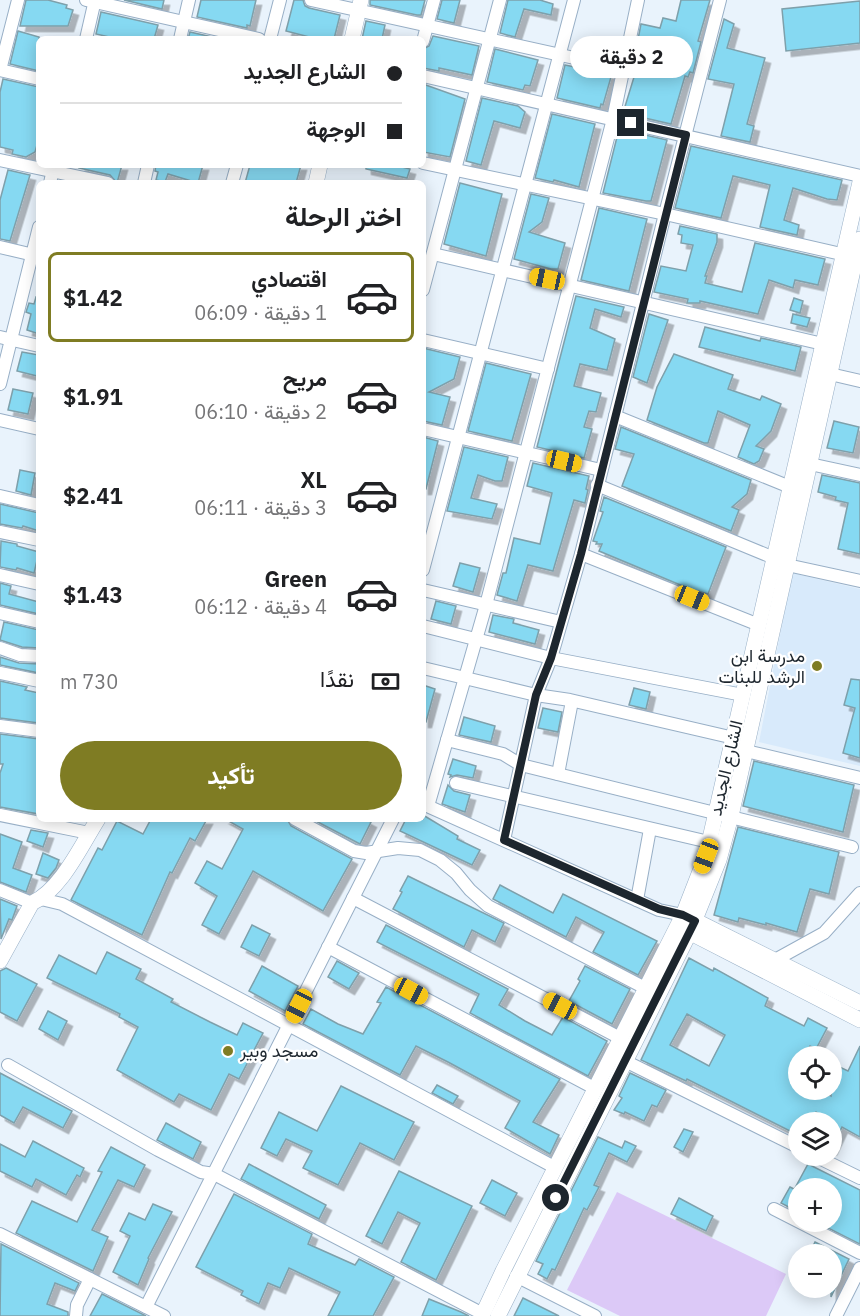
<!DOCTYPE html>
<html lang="ar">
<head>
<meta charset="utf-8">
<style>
	body { margin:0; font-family:"IBM Plex Sans",Vazirmatn,sans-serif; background:#f2f2f2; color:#202124; direction:rtl; height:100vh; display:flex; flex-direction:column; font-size:22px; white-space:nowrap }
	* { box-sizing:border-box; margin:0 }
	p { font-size:20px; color:#757577 }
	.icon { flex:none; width:33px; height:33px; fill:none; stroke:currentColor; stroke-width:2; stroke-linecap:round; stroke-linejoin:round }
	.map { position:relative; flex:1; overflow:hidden; direction:ltr }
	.drawer { position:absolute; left:36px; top:180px; width:390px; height:642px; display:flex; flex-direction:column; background:#fff; border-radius:9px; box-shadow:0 3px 15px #0003; direction:rtl }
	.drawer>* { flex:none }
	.hud { position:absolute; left:36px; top:36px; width:390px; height:132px; border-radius:9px; box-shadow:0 3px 15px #0003; direction:rtl; display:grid; align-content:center; height:132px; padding:0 24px; background:#fff }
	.controls { position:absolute; left:788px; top:1046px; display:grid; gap:12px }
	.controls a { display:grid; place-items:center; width:54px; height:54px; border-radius:50%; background:#fff; box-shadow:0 3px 15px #0003; font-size:30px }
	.end { position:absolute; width:27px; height:27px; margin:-14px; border:8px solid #1d262e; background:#fff; box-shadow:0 0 0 3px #fff }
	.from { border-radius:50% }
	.bubble { position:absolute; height:42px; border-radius:21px; background:#fff; box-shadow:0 3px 15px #0003; font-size:20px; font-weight:700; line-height:42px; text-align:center; direction:rtl }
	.car { position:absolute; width:18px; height:36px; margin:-18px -9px; border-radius:8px; box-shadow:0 0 4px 2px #0007; background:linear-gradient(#f5c518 24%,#345 0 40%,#f5c518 0 76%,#345 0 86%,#f5c518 0) }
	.hud b { display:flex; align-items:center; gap:21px; height:57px; font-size:22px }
	.hud b+b { border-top:2px solid #e0e0e0 }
	.hud i { width:15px; height:15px; background:#202124 }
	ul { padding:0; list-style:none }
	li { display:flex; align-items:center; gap:18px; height:90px; margin:0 12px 9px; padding:0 12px; border:3px solid transparent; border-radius:9px }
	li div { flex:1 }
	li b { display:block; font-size:22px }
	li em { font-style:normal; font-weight:700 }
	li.selected { border-color:#7f7c23 }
	li>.icon { width:54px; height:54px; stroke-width:1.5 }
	h2 { padding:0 24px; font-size:27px; line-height:72px }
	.pay { display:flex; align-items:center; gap:15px; height:66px; padding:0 24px; font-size:22px }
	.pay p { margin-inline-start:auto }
	.action { display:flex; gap:12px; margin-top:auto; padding:12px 24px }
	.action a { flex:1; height:69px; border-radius:36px; background:#7f7c23; color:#fff; font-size:24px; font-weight:700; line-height:69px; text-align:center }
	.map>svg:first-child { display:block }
	.built { fill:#d8eafb }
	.green { fill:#dcc9f7 }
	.building { fill:#86d9f2; stroke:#7ea0ab; stroke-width:1.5; fill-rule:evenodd; filter:url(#shadow) }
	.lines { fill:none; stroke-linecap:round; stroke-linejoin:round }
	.minor-casing { stroke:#98afc6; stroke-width:14 }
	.tertiary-casing { stroke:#98afc6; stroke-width:16 }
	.minor { stroke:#fff; stroke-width:12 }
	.tertiary { stroke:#fff; stroke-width:15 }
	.route { stroke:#1d262e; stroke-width:8 }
	.poi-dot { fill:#7f7c23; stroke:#fff; stroke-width:2 }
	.labels { text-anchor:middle; stroke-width:4.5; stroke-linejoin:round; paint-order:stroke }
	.poi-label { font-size:18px; fill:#1d262e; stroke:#fff; text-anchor:end }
	.street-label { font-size:18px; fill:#1d262e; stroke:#fff }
</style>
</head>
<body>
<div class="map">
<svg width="860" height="1316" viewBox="0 0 860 1316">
	<defs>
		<filter id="shadow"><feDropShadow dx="5.5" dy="5.5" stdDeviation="0" flood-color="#0004"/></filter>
	</defs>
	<rect width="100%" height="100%" fill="#e9f3fc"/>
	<!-- built -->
	<polygon class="built" points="792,573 860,589 860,766 759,742"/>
	<!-- green -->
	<polygon class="green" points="617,1192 786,1274 766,1316 620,1316 567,1290"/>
	<!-- building -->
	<g class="building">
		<polygon points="26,0 48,0 67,5 66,8 73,10 68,26 20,26"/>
		<polygon points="124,0 164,0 162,9"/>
		<polygon points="201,0 256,0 250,26 247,25 247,28 197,17"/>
		<polygon points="294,0 303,0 305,6 309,8 340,15 334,39 317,39 286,31"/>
		<polygon points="370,0 425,0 421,15 417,15 370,5"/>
		<polygon points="442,0 460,0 454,23 437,19"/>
		<polygon points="508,0 540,0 553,4 551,15 524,9 515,37 500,33"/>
		<polygon points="681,0 710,0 698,41 701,42 693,73 690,72 688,77 685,76 671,124 623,113 638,64 635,63 634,60 641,24 660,28 663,18 676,21"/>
		<polygon points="860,1 860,43 786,51 782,9"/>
		<polygon points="101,12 158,25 154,39 118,39 96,34"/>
		<polygon points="724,19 734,24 727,48 765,58 747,124 754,126 750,142 721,136 734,84 708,79"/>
		<polygon points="366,21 385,25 382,39 362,39"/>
		<polygon points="18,31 39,37 39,71 10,64"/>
		<polygon points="190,32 221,39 188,39"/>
		<polygon points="433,36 479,46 472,75 439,68 439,71 423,68 423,49 429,46"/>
		<polygon points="495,49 538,60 530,86 525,85 523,90 487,82"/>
		<polygon points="565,65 609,74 611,77 603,105 601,104 600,108 557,98"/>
		<polygon points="3,79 39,87 39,138 35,152 26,157 12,154 13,150 0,147 0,92"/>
		<polygon points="423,84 465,99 450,157 423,152"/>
		<polygon points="482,98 518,106 525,112 520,128 494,121 481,165 466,161"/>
		<polygon points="552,114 595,124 579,187 554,180 553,182 535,178"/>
		<polygon points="619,129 667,140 651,201 646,201 603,193"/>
		<polygon points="691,146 842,180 837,200 827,199 793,188 784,220 799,225 797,235 760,227 770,185 733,176 721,218 675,208"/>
		<polygon points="80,165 122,165 117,183 110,175 79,168"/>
		<polygon points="156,165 203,165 198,183 168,174 165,182 156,180 158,172 155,171"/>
		<polygon points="250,165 301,165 296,183 245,183"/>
		<polygon points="366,165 394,165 410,169 407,178 366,169"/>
		<polygon points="8,170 30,175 10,241 0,239 0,200"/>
		<polygon points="460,183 502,194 486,256 444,244"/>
		<polygon points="531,194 549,198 542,222 529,232 565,243 558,269 551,269 514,259"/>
		<polygon points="599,208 647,219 629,291 581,280"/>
		<polygon points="680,226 717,234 717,242 705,276 707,276 705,283 742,292 755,243 825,259 818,285 795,280 793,288 769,280 758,314 700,301 700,303 687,303 688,299 654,292 661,266 686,271 693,245 681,243 682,235 678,234"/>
		<polygon points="576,296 624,307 621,317 595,309 590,328 615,339 607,370 580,364 574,386 601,393 596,412 589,411 584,427 592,429 584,458 537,447"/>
		<polygon points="36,297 39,298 39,334 27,330 31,314 26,312 29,303 34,304"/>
		<polygon points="794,298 803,301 800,313 790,310"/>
		<polygon points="649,314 668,320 647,383 633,377"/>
		<polygon points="793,314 810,318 807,327 791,323"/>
		<polygon points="705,327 760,341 761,338 801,347 795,371 699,347"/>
		<polygon points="423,348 460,357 454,379 429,392 450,397 442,425 423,421"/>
		<polygon points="22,352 39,355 37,376 17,371"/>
		<polygon points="674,354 733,375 728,389 760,400 762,396 781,404 771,431 756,446 764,449 759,461 754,464 738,457 750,425 718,411 708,443 704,443 647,420 657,387"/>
		<polygon points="486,363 531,374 512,441 468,431"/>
		<polygon points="13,389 33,393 28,414 8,410"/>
		<polygon points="834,421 859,427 853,453 827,448"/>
		<polygon points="621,427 751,480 747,494 732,507 739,510 731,531 622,486 634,454 615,449"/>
		<polygon points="423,437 438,441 426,489 423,489"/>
		<polygon points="464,447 508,457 502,481 495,481 478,475 471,498 497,504 492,519 447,511"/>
		<polygon points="533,463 589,476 586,489 588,490 585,503 574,500 553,571 528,565 517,601 497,595 503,573 506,573 514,538 540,544 552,493 527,486"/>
		<polygon points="20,470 35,473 31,495 16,491"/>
		<polygon points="822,475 860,483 860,554 838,549 848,503 835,500 836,497 818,492"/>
		<polygon points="604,497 726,547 708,594 690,589 599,551 602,544 596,544 597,542 593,541 603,512 600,511"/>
		<polygon points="0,504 39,513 39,531 23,526 22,528 0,524"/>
		<polygon points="1,541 17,544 17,546 39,552 34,573 17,568 16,570 0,567"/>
		<polygon points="460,563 480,568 473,592 453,586"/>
		<polygon points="0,583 11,586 9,594 39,602 39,614 0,605"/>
		<polygon points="436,601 456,606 451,624 431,619"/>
		<polygon points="493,615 514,619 513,623 539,630 535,644 489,632"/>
		<polygon points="4,622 39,630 39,648 22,647 0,640"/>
		<polygon points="0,657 19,663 39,664 39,673 0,665"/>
		<polygon points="851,679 860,680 860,758 843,753 855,708 844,705"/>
		<polygon points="0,681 27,687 25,690 39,693 39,723 0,718"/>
		<polygon points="423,685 435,689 426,722 423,722"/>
		<polygon points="634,688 650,692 646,709 629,705"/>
		<polygon points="543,708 562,712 558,732 538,728"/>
		<polygon points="464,717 495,726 491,742 459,735"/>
		<polygon points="0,734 39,739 39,814 0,807 0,773 3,764 0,764"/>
		<polygon points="453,759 476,766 473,778 457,775 450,777 451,775 448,774"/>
		<polygon points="754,761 854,785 843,832 743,806"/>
		<polygon points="448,785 454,791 470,795 465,812 442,804"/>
		<polygon points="423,815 458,836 457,839 480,850 472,865 400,831 406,819 423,819"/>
		<polygon points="151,819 207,819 195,841 190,838 172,873 170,872 142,935 71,900 98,848 102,850 117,821 143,834"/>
		<polygon points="225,819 287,819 291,826 352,859 323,911 253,871 219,934 202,925 217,896 195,883 207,861 222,869 243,829"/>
		<polygon points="312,819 365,819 371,822 360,844"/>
		<polygon points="738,827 839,852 829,894 810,889 797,932 766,923 766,925 739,918 738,922 714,915"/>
		<polygon points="31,830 48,833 43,847 27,841"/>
		<polygon points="0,834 22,842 13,868 32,875 26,892 0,882"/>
		<polygon points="43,853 59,860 56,868 48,878 36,874"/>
		<polygon points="408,876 504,923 495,942 472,930 464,947 393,909 402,892 400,891"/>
		<polygon points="500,885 553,913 563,894 657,941 638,975 593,952 604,932 576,917 566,937 493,899"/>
		<polygon points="0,899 17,906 12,920 9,919 1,939"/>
		<polygon points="252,925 270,934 259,956 241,947"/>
		<polygon points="386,925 508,989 499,1005 525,1021 552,1035 563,1017 607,1041 588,1076 470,1013 479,994 377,942"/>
		<polygon points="107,952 141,969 136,979 173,999 171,1002 210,1022 237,1035 243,1023 263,1033 239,1079 229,1074 211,1110 179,1094 174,1102 117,1070 138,1027 119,1017 120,1014 47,978 59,955 96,974"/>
		<path d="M 689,958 L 713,971 L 714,968 L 768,998 L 765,1006 L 804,1026 L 808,1018 L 827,1028 L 816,1049 L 810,1046 L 805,1056 L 798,1056 L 798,1089 L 818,1089 L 831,1096 L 831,1063 L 848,1071 L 860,1046 L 860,1137 L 842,1127 L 831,1150 L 831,1121 L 816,1112 L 812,1122 L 798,1122 L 798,1135 L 687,1079 L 686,1081 L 641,1060 ZM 687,1014 L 725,1035 L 709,1066 L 670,1045 Z"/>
		<polygon points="337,961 359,973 349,989 328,977"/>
		<polygon points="262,966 298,986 285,1011 249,991"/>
		<polygon points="585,966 630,989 612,1024 569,1001 580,981 578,979"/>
		<polygon points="6,968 37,984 17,1021 0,1012 0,971"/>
		<polygon points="386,987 560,1079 533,1122 559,1135 550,1154 505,1128 520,1101 448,1062 416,1046 400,1075 303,1024 311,1009 338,1024 363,1034 381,1003 377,1002"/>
		<polygon points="48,1011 67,1021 58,1040 39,1029"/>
		<polygon points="0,1073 72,1111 63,1128 23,1107 14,1123 0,1115"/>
		<polygon points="630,1073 666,1090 657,1107 652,1105 644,1121 625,1112 624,1114 614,1110 622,1098 619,1096"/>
		<polygon points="437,1085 458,1096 453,1104 432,1093"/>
		<polygon points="341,1086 414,1122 394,1160 360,1143 338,1185 303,1168 312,1151 286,1139 277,1156 261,1148 279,1112 317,1131"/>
		<polygon points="166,1123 201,1142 193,1159 157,1140"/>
		<polygon points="684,1129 693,1132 683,1152 674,1147"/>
		<polygon points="598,1137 622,1148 625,1141 636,1146 627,1162 609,1153 594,1185 599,1187 587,1210 584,1208 555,1270 552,1269 547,1279 538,1274 543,1264 536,1261"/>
		<polygon points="33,1141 84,1168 80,1177 77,1175 66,1195 36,1179 32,1187 0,1171 0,1144 25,1157"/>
		<polygon points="111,1147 145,1165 134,1187 118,1180 92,1230 108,1237 93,1271 16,1233 32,1201 77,1222 102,1172 98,1171"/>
		<polygon points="249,1164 326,1205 319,1219 241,1179"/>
		<polygon points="808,1164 860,1190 860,1244 828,1228 831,1221 831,1188 795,1188"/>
		<polygon points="399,1171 472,1206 436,1280 401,1262 420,1223 398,1212 382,1244 366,1236"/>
		<polygon points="492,1180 517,1193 505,1216 480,1203"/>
		<polygon points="790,1187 798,1191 798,1212 781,1203"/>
		<polygon points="234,1194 312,1234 308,1244 355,1265 359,1259 394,1277 373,1316 328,1316 340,1292 289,1268 280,1288 268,1283 259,1304 241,1295 243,1291 196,1267"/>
		<polygon points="679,1198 713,1216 706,1231 671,1214"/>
		<polygon points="153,1204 172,1212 148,1258 149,1259 138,1285 113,1272 130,1236 120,1231 129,1213 145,1220"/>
		<polygon points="815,1242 849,1259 831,1297 831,1254 809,1254"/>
		<polygon points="1,1244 79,1283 75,1291 55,1283 47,1304 68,1312 68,1316 0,1316"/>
		<polygon points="102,1294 146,1316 90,1316"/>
		<polygon points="523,1298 559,1316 514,1316"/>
		<polygon points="429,1299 461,1312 469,1316 422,1316"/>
	</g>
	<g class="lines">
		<defs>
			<g id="minor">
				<polyline points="18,0 0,70 39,79"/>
				<polyline points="86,0 259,39"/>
				<polyline points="311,0 624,69"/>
				<polyline points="86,39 95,0"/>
				<polyline points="180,39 189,0"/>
				<polyline points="270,39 280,0"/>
				<polyline points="423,41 434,0"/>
				<polyline points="423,76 860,176"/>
				<polyline points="0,160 108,183"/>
				<polyline points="423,163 665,214 850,256"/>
				<polyline points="50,183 54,165"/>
				<polyline points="144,183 148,165"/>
				<polyline points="232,183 237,165"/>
				<polyline points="0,247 38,256"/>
				<polyline points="433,254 823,344"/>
				<polyline points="423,290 500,0"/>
				<polyline points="0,337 39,346"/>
				<polyline points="423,340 548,369"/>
				<polyline points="830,374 860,381"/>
				<polyline points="0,384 39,227"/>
				<polyline points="615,416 790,487"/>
				<polyline points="0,420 39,429"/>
				<polyline points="423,429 601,470"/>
				<polyline points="810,464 860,475"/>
				<polyline points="597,485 774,558"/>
				<polyline points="0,496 39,505"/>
				<polyline points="0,532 39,540"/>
				<polyline points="581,554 759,625"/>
				<polyline points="787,565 860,581"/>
				<polyline points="423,570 574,0"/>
				<polyline points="0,575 39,584"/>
				<polyline points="423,590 561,622"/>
				<polyline points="0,613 39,622"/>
				<polyline points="423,626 551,658 743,695"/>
				<polyline points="0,648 20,655 39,656"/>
				<polyline points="423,668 536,695 570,700 734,738"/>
				<polyline points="0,673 39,681"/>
				<polyline points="0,726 39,731"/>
				<polyline points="447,740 503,754 521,765 852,847"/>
				<polyline points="746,751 860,778"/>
				<polyline points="558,774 572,701"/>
				<polyline points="456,783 709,842"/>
				<polyline points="423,804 659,910 683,915"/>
				<polyline points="428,806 486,605 613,119 638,0"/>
				<polyline points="0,815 89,833"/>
				<polyline points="295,819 354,851 366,853 398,848 420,850 440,860 456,873 470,890 488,906 647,989"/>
				<polyline points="504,840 536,695 551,658 581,554 665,214 720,0"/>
				<polyline points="0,890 32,903"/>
				<polyline points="353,898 622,1039"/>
				<polyline points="41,899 62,904 556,1168"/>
				<polyline points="637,900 650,829"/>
				<polyline points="328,947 596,1089"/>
				<polyline points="775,960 824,933 860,893"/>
				<polyline points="617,1057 798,1147"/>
				<polyline points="8,1065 158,1150 201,1172 214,1174 483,1314"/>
				<polyline points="813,1155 860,1178"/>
				<polyline points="774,1209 860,1253"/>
				<polyline points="0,1234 164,1316"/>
				<polyline points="516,1276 595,1316"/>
				<polyline points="146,1307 393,819"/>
				<polyline points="76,1316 77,1305 90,1279"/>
				<polyline points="836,1316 860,1268"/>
			</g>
			<g id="tertiary">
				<polyline points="352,39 361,0"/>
				<polyline points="316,183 320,165"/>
				<polyline points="688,917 860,1003"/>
				<polyline points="683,929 860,1020"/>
				<path d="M 0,961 L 32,903 C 61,890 81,846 98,819"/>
				<polyline points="482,1316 503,1271 683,915 706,856 860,182"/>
				<polyline points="498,1316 690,932 719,860 731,816 860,239"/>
			</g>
		</defs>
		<!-- minor casing -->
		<use href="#minor" class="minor-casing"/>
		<!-- tertiary casing -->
		<use href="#tertiary" class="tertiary-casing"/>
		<!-- minor -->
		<use href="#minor" class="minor"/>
		<!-- tertiary -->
		<use href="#tertiary" class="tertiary"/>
	</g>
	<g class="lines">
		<!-- route -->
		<polyline class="route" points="556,1198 695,921 683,915 659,909 504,840 536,695 551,658 581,554 686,135 631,123"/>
	</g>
	<!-- markers -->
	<g class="poi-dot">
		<circle cx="817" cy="666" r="6"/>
		<circle cx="228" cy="1051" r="6"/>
	</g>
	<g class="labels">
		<!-- poi labels -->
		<g class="poi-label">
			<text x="805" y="662">مدرسة ابن<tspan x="805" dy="21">الرشد للبنات</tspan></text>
			<text x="240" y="1057" text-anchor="start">مسجد وبير</text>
		</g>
		<!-- street labels -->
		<g class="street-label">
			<text transform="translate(726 768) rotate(-77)" y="6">الشارع الجديد</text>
		</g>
	</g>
</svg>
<div class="controls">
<a><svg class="icon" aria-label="locate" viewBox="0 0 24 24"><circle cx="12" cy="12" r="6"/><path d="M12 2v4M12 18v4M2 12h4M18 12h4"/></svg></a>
<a><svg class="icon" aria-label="layers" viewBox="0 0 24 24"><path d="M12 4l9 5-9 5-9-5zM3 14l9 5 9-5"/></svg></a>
<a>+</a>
<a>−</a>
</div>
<i class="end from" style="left:556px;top:1198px"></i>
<i class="end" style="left:631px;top:123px"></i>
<div class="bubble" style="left:570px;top:36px;width:123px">2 دقيقة</div>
<i class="car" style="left:547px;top:279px;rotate:282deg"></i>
<i class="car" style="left:564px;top:461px;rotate:103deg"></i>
<i class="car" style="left:692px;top:598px;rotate:112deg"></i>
<i class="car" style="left:706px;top:856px;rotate:201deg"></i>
<i class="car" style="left:411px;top:991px;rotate:118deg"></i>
<i class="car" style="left:299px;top:1006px;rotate:207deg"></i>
<i class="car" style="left:560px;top:1006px;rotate:298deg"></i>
<div class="hud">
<b><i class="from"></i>الشارع الجديد</b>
<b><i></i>الوجهة</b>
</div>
<section class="drawer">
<h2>اختر الرحلة</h2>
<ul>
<li class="selected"><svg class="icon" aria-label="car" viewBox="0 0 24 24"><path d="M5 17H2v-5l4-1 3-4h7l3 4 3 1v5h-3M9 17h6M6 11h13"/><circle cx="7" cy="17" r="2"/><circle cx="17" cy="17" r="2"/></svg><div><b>اقتصادي</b><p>1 دقيقة · 06:09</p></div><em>$1.42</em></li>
<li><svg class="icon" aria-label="car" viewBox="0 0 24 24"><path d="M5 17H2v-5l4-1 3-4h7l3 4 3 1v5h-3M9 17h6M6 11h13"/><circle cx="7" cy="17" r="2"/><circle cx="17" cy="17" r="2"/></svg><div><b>مريح</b><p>2 دقيقة · 06:10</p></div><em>$1.91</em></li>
<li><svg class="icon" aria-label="car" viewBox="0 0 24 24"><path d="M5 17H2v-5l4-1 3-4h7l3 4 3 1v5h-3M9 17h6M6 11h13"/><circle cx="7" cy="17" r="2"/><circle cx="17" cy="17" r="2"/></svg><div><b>XL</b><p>3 دقيقة · 06:11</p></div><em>$2.41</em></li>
<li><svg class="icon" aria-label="car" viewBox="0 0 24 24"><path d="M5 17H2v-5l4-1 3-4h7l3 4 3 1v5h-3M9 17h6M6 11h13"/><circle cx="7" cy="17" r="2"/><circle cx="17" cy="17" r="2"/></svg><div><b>Green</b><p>4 دقيقة · 06:12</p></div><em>$1.43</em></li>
</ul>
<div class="pay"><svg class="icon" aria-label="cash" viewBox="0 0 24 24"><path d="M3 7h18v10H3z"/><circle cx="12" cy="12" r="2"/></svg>نقدًا<p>730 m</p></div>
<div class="action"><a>تأكيد</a></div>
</section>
</div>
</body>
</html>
